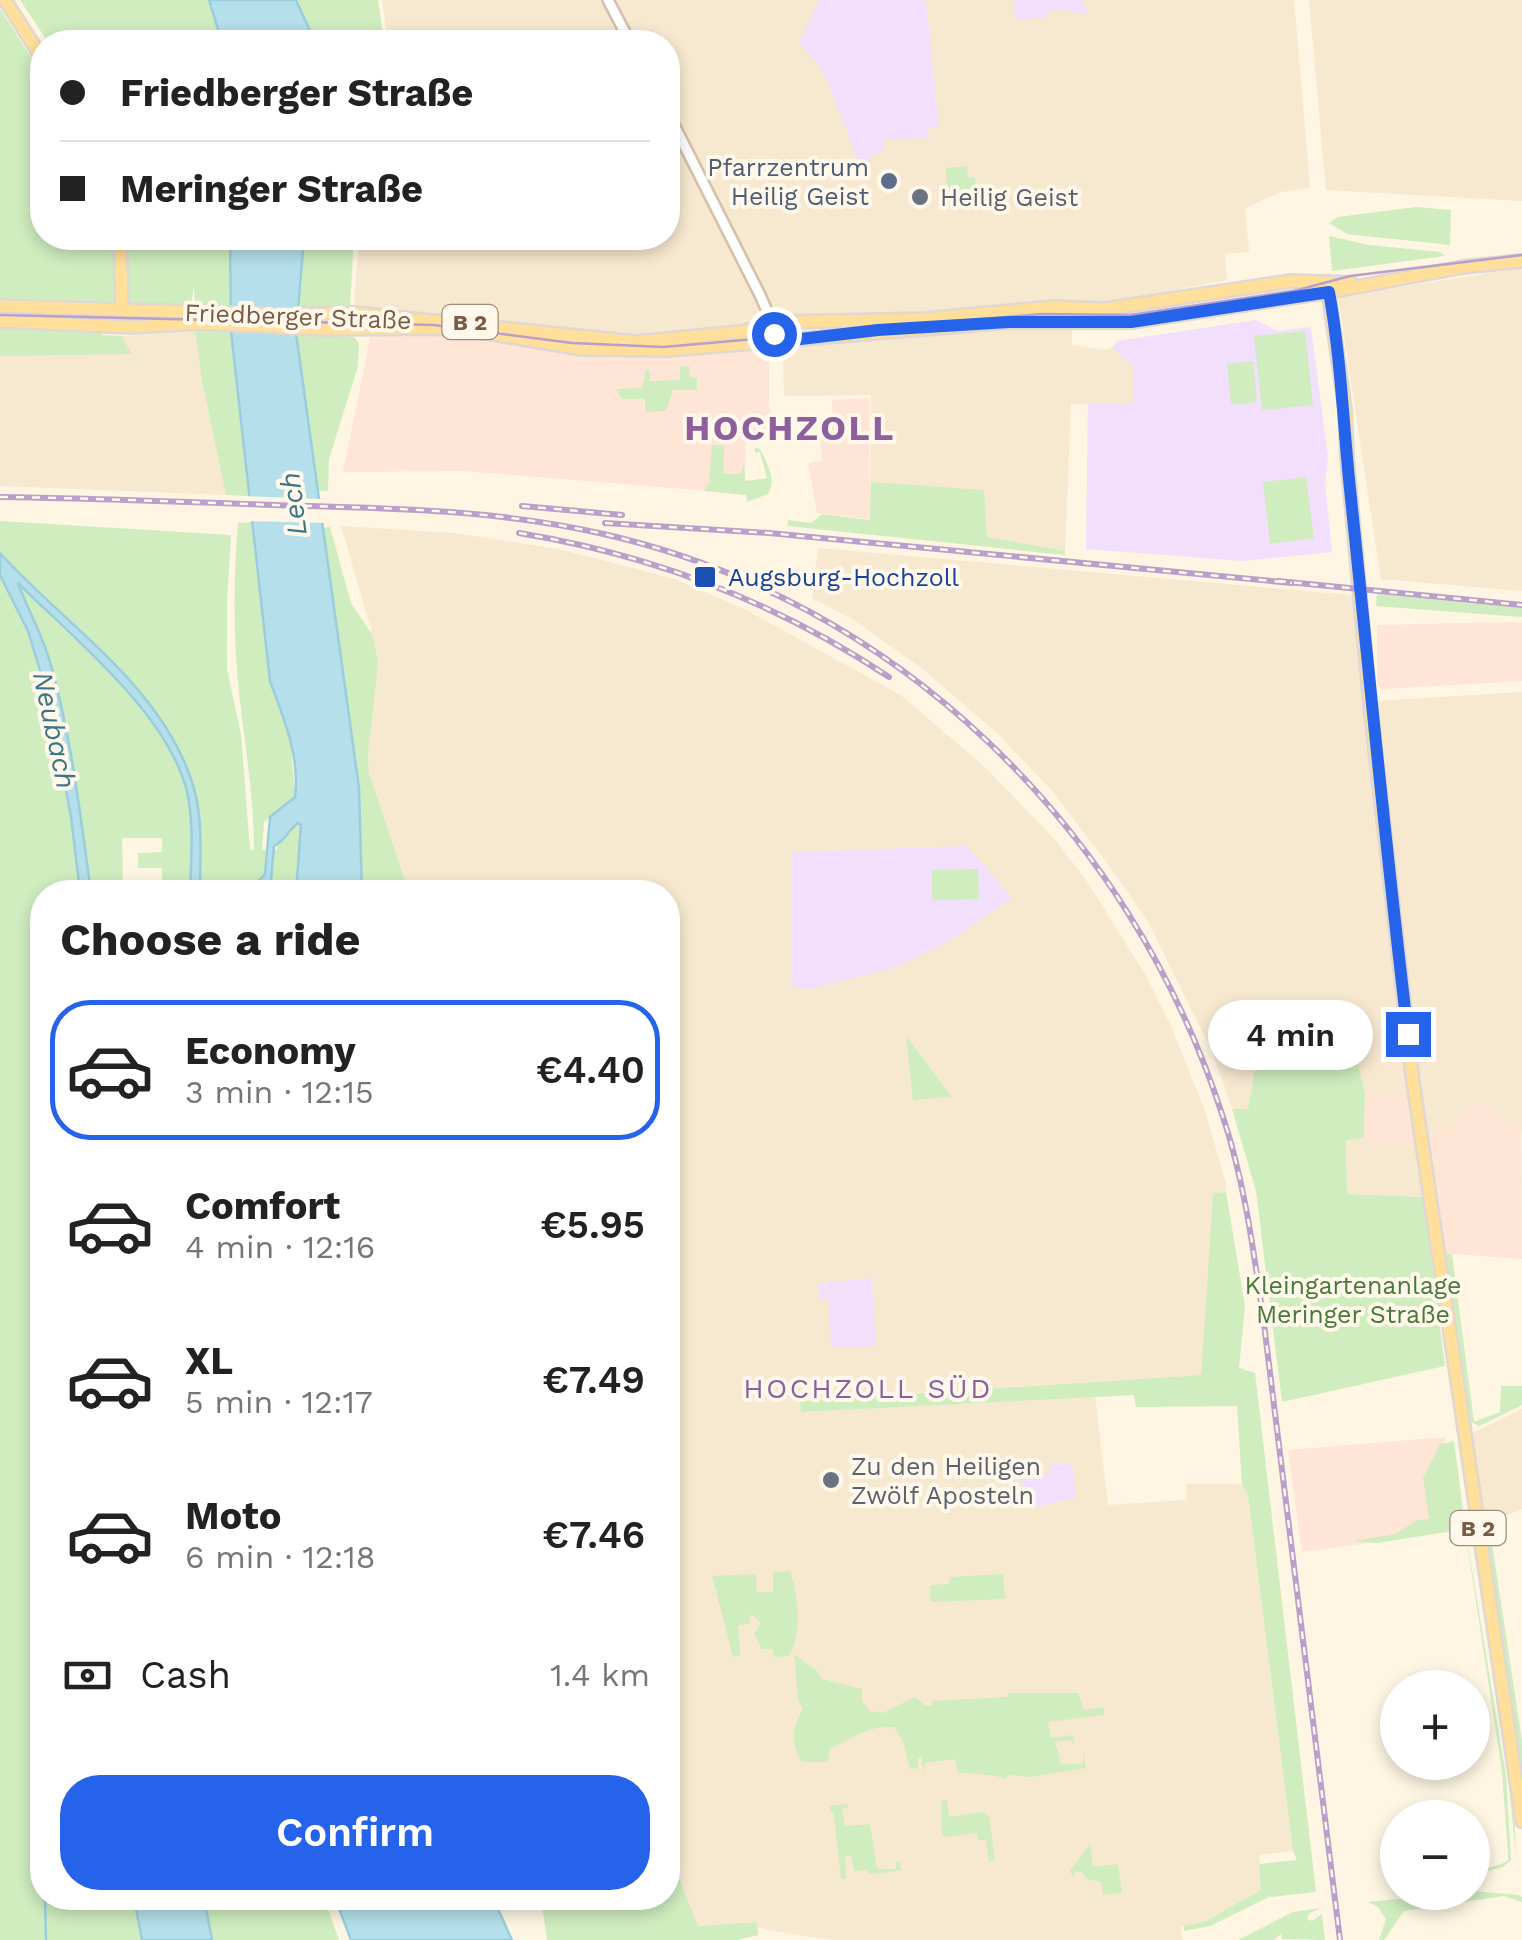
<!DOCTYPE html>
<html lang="en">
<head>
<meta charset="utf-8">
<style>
	body { margin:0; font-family:"Work Sans",sans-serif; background:#f2f2f2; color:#222; height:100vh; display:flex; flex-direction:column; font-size:38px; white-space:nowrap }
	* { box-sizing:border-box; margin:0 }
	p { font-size:32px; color:#767676 }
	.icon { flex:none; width:55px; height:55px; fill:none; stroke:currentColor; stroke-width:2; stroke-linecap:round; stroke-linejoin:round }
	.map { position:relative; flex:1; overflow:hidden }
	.drawer { position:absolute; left:30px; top:880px; width:650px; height:1030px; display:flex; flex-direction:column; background:#fff; border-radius:40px; box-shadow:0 5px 15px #0003 }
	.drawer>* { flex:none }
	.guide { position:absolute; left:30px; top:30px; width:650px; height:220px; border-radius:40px; box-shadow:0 5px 15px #0003; display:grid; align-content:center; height:220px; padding:0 30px; background:#fff }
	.tools { position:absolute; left:1380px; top:1670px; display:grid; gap:20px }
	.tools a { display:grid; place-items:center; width:110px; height:110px; border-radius:50%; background:#fff; box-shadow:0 5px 15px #0003; font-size:50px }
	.end { position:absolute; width:45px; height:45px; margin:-22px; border:12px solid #2563eb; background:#fff; box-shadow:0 0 0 5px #fff }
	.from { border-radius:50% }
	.bubble { position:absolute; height:70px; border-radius:35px; background:#fff; box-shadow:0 5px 15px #0003; font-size:32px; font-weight:600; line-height:70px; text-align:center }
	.guide b { display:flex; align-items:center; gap:35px; height:95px; font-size:38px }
	.guide b+b { border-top:2px solid #e0e0e0 }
	.guide i { width:25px; height:25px; background:#222 }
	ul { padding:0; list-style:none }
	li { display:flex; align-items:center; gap:30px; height:140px; margin:0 20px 15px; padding:0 10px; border:5px solid transparent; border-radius:40px }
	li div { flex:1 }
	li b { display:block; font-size:38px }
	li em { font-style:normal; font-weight:600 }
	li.current { border-color:#2563eb }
	li>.icon { width:90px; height:90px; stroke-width:1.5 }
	h2 { padding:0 30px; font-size:45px; line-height:120px }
	.pay { display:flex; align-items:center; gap:25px; height:110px; padding:0 30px; font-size:38px }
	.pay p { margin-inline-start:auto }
	.action { display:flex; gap:20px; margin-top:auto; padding:20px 30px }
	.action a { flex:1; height:115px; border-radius:40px; background:#2563eb; color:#fff; font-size:40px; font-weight:600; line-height:115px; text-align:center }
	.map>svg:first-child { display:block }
	.residential { fill:#f7e8d0 }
	.commercial { fill:#ffe5d6 }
	.education { fill:#f2dffb }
	.green { fill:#cfedbf; fill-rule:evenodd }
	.water { fill:#b5dfea; stroke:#9acedd; stroke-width:2.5 }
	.pier { fill:#fef5e2 }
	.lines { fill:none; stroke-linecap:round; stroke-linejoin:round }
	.stream { stroke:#9acedd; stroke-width:2.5 }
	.tertiary-casing { stroke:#d3bfaa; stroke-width:14 }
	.primary-casing { stroke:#dfd8d3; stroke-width:16 }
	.tertiary { stroke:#fff; stroke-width:9 }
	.primary { stroke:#ffdf99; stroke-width:11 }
	.tram { stroke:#b99fc9; stroke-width:2.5 }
	.rail-casing { stroke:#b99fc9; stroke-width:6 }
	.rail { stroke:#fff8eb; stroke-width:2.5; stroke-dasharray:8; stroke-linecap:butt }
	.route { stroke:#2563eb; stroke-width:12 }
	.service-dot { fill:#5c6f8a; stroke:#fff8eb; stroke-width:4 }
	.worship-dot { fill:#6b7280; stroke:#fff8eb; stroke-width:4 }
	.transit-dot { fill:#1a4fb4; stroke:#fff8eb; stroke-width:4 }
	.labels { text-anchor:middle; stroke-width:8; stroke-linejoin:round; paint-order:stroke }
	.shield { fill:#fff8eb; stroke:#a18a78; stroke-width:2.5 }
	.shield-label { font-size:22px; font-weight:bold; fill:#795b46 }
	.service-label { font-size:25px; fill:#4e5e75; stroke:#fff8eb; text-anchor:end }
	.worship-label { font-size:25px; fill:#5b616d; stroke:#fff8eb; text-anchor:start }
	.street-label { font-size:25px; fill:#795b46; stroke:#fff8eb }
	.transit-label { font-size:25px; fill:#164399; stroke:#fff8eb; text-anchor:start }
	.park-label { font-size:25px; fill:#497a3a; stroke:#fff8eb }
	.water-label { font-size:28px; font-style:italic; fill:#3b7687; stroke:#fff8eb }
	.neighbourhood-label { font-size:28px; letter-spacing:2.5px; fill:#8d609d; stroke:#fff8eb }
	.district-label { font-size:35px; font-weight:bold; letter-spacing:2.5px; fill:#8d609d; stroke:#fff8eb }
</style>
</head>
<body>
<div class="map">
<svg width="1522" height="1940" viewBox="0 0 1522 1940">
	<rect width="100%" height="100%" fill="#fef5e2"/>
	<!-- residential -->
	<g class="residential">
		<polygon points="382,0 1294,0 1310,188 1281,192 1245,208 1249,252 1225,254 1227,280 1123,300 809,317 660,336 608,336 487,321 399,315 354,307 359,238 668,238 668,42 388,42"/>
		<polygon points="1309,0 1522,0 1522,201 1326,190"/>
		<polygon points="1522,268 1522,591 1381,579 1338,297"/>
		<polygon points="1067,325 1072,331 1072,345 1104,350 1112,348 1133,367 1133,404 1071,404 1065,551 870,522 871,395 784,396 783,345 991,328"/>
		<polygon points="195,331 202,381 226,495 0,486 0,345"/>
		<polygon points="341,526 454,533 558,549 675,579 746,610 899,694 984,766 1057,842 1086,880 1146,976 1170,1024 1204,1108 1226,1183 1226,1192 1213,1194 1201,1375 800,1400 801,1412 1095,1396 1108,1505 1186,1500 1187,1484 1242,1484 1248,1495 1293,1851 1259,1855 1261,1890 1206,1921 1181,1927 1182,1940 831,1940 768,1930 757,1927 756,1922 698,1926 668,1850 668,892 409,892 369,773 368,754 377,663 373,636"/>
		<polygon points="818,548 1352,595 1409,1097 1392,1099 1390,1094 1365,1094 1355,1049 1260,1040 1248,1110 1232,1109 1211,1049 1148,922 1113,871 1054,793 999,735 923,669 852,619 812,598"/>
		<polygon points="1522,692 1522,1138 1521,1127 1500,1119 1479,1098 1447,1133 1427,1136 1377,701"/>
		<polygon points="1364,1138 1365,1143 1415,1142 1423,1197 1347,1194 1346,1139"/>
		<polygon points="1522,1409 1522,1509 1482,1526 1469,1435"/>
	</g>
	<!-- commercial -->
	<g class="commercial">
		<polygon points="380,331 482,335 567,351 710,354 764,350 769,357 769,403 773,427 759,439 746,439 744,494 465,471 343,472 371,334"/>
		<polygon points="869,398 870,519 817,513 808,463 822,460 820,438 832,437 832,400"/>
		<polygon points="1507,622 1522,623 1522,681 1382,689 1377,684 1377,625"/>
		<polygon points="1365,1094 1391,1094 1393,1099 1409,1097 1415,1142 1364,1143"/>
		<polygon points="1478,1098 1500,1119 1521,1127 1522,1259 1442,1253 1427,1136 1447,1133"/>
		<polygon points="1446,1437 1427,1482 1432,1534 1302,1552 1288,1450"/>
	</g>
	<!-- education -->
	<g class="education">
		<polygon points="819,0 926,0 939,128 928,128 929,137 883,140 883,152 871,154 872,162 859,163 829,84 819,65 799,43"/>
		<polygon points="1014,0 1082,0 1088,13 1073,14 1071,9 1048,11 1048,17 1015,20"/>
		<polygon points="1256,320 1278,331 1311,327 1328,457 1325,483 1332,552 1243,561 1086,549 1088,403 1133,404 1133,367 1112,348 1117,341"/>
		<polygon points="967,846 1012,898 946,943 894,968 806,990 791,985 791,852"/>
		<polygon points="872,1278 876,1346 831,1348 829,1300 819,1300 818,1283"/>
		<polygon points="1072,1463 1076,1498 1030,1508 1029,1495 1023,1495 1022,1475 1049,1473 1049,1465"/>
	</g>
	<!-- green -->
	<g class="green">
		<polygon points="20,0 216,0 223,42 48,42"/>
		<polygon points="296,0 378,0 384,42 315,42"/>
		<polygon points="0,9 42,74 42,238 230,238 230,306 195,305 194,286 191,307 0,302"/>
		<polygon points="967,166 968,178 975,178 977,207 948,208 946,168"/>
		<polygon points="1416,207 1451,210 1450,245 1347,234 1329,223 1338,217"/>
		<polygon points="1329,236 1369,245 1440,252 1445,256 1332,271"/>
		<polygon points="304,238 354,238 350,306 298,308"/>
		<polygon points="0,326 101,331 102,335 121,336 132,354 0,356"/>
		<polygon points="195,331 231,331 249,496 226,495 202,381"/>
		<polygon points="1305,331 1313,405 1262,410 1254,336"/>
		<polygon points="296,333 354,337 359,343 358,366 329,459 328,491 317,491"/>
		<polygon points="1253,361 1257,402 1231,405 1227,364"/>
		<polygon points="689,366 690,377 697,378 697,390 673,390 666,411 645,412 645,399 622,399 616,389 642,388 646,370 649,370 650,381 680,380 680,367"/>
		<path d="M 712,445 L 724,446 L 723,474 L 741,474 L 744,462 L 745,481 L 767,478 L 760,452 L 755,453 L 755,448 L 760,449 C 767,464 777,479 768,494 L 747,502 L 746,495 L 704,491 L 709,483 L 713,482 L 709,481 Z"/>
		<polygon points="1306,477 1314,538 1270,544 1263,482"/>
		<polygon points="871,482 984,490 987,537 1065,551 1065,555 787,526 788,520 811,523 822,514 870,520"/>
		<path d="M 0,521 L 231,535 L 227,601 L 227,669 L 241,735 L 250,850 L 254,850 C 254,789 242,731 237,671 C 233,622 234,571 238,523 L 252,522 L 270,681 L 290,734 L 295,797 L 264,822 L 262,850 L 277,850 L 277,844 L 295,824 L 302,825 L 296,892 L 267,892 L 269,888 L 264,892 L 200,892 C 200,855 204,815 191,779 C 159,685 64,624 0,553 Z"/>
		<polygon points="330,527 351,603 373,636 378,663 368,754 369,773 409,892 362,892 359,787 322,528"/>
		<path d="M 0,575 C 55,657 68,795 80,892 L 42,892 L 42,1898 L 134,1898 L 142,1940 L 0,1940 Z"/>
		<path d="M 18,583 C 72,642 160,705 185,785 C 195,819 191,857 190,892 L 91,892 C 81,823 74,753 56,684 C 47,650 24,616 18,583 ZM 122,838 L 162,838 L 162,852 L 138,853 L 138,868 L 162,868 L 162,883 L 123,883 Z"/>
		<polygon points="1377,594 1522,608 1522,617 1376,606"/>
		<polygon points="978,869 979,899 932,900 932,870"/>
		<polygon points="906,1036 952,1097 913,1100"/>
		<polygon points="1260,1040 1355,1049 1365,1094 1364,1138 1346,1140 1347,1194 1423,1197 1445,1366 1282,1402 1256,1191 1232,1109 1248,1109"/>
		<polygon points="1226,1192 1245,1306 1239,1368 1255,1373 1316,1892 1269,1897 1210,1926 1184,1931 1184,1926 1206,1921 1261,1890 1259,1864 1297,1860 1293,1851 1248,1495 1242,1484 1237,1406 1136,1407 1134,1395 801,1412 800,1401 1201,1375 1213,1193"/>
		<polygon points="1442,1253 1452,1254 1474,1422 1500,1412 1501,1386 1522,1386 1522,1405 1479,1426 1466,1419"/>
		<path d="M 1454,1441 L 1465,1527 L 1506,1776 L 1511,1860 L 1503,1867 L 1473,1875 L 1473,1869 C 1486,1868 1497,1868 1508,1860 L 1508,1853 L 1502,1772 L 1465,1529 L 1377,1543 L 1353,1541 L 1396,1534 L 1417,1520 L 1429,1519 L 1423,1478 L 1440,1444 Z"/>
		<polygon points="1458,1442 1462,1445 1513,1780 1516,1858 1508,1773"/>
		<polygon points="1489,1524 1522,1741 1522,1789 1503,1665 1507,1659 1501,1648 1482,1526"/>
		<path d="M 790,1571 C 798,1598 803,1629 789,1656 L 774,1657 L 773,1649 L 762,1649 L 754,1634 L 761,1623 L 751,1614 L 749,1624 L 738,1625 L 740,1656 L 733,1657 L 712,1576 L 756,1574 L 757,1592 L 773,1592 L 773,1572 Z"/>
		<polygon points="1003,1574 1005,1599 931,1602 930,1585 949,1584 949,1577"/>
		<path d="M 794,1654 L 817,1671 L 822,1679 L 862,1689 L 862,1701 L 870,1711 L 883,1713 L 915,1697 L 924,1705 L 932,1705 L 932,1701 L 1007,1697 L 1008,1693 L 1078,1693 L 1084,1710 L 1104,1707 L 1104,1715 L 1048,1722 L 1051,1738 L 1073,1735 L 1075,1746 L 1071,1740 L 1055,1742 L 1061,1764 L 1083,1764 L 1083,1750 L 1086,1768 L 1030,1777 L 1007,1775 L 1007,1779 C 991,1774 972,1773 958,1773 L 955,1759 L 925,1763 L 924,1772 L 921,1757 L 917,1758 L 919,1768 L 910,1769 L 904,1744 L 894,1727 C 863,1726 857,1738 830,1748 L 828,1762 L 802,1762 C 790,1746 793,1724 803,1709 L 798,1700 Z"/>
		<polygon points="947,1800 949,1817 983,1812 989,1817 995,1859 989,1862 986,1840 978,1840 977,1833 947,1837 942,1834 941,1801"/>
		<polygon points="847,1804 848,1808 842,1809 845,1826 870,1824 877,1869 896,1869 896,1862 900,1861 901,1870 869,1875 868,1870 854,1871 851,1856 845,1856 846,1879 841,1879 834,1816 829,1806"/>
		<polygon points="1090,1844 1093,1867 1118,1864 1122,1893 1103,1895 1101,1882 1087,1879 1081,1871 1075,1872 1073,1877 1070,1871"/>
		<polygon points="668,1850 698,1926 757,1922 758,1935 738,1940 547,1940 541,1898 668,1898"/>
		<polygon points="1473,1891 1519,1895 1522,1897 1522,1902 1504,1896 1404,1911 1384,1940 1379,1940 1386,1919 1378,1907 1368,1902"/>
		<polygon points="204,1898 324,1898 339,1940 212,1940"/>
		<polygon points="1321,1908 1310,1913 1307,1919 1312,1921 1322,1914 1325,1940 1282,1939 1281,1934 1273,1940 1238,1940 1293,1912"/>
	</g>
	<!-- water -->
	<g class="water">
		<polygon points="209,0 296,0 315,42 222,42"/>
		<path d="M 230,238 L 304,238 L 296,333 L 359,788 L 362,892 L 296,892 L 301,825 L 298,823 C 288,830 286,840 274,846 L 271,880 L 261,892 L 248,892 L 265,874 L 270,817 L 295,797 C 300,756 284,719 270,681 L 231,331 Z"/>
		<path d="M 0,553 C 64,624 159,684 191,779 C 204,815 200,855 200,892 L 190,892 C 191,857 195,819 185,784 C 161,708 73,638 18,583 C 27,608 42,634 50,662 C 72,737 80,815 91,892 L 80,892 L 71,816 L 46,690 L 28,631 L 0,575 Z"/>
		<polygon points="134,1898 204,1898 212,1940 142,1940"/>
		<polygon points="335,1898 493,1898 512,1940 351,1940"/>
	</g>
	<!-- pier -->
	<polygon class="pier" points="244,496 323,499 326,523 247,521"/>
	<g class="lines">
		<!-- stream -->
		<g class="stream">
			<polyline points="42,1772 42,1844"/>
			<polyline points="45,1898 46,1940"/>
		</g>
		<defs>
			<g id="tertiary">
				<polyline points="608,0 630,42"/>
				<polyline points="668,113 760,295 771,320 775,342"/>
			</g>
			<g id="primary">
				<polyline points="5,0 42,58"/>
				<polyline points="120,238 122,304 126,314"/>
				<polyline points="1327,282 1345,409 1347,458 1371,714 1413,1082 1522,1821"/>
				<polyline points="0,306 289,315 354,313 636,342 739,332 789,322 925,319 1053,307 1105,309 1291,281 1351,283"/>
				<polyline points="0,321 131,327 200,323 322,329 436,328 487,333 582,349 668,350 1009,322 1131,322 1329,292 1463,267 1522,261"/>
			</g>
		</defs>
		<!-- tertiary casing -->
		<use href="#tertiary" class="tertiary-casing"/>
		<!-- primary casing -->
		<use href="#primary" class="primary-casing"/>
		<!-- tertiary -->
		<use href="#tertiary" class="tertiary"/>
		<!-- primary -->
		<use href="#primary" class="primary"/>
		<!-- tram -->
		<polyline class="tram" points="0,315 434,325 572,343 663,347 1041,314 1130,315 1294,291 1350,276 1522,255"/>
		<defs>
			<g id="rail">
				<path d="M 0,497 C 92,498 183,502 275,505 C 383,508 492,509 599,533 C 895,598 1129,828 1222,1114 C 1245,1182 1254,1254 1264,1324 L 1340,1940"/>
				<polyline points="522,506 622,515"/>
				<polyline points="605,523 769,533 1292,583"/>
				<path d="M 519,533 C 653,555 776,602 889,677"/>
				<polyline points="1278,581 1522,605"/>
			</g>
		</defs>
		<!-- rail casing -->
		<use href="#rail" class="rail-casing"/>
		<!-- rail -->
		<use href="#rail" class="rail"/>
	</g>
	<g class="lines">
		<!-- route -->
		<path class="route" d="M 774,334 L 775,342 L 878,330 L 1009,322 L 1131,322 L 1329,292 C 1341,358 1343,423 1350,489 C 1369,671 1386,853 1408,1034"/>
	</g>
	<!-- markers -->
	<circle class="service-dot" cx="889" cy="181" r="10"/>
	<g class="worship-dot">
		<circle cx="920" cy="197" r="10"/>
		<circle cx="831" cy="1480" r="10"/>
	</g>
	<rect class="transit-dot" x="693" y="565" width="24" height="24" rx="5"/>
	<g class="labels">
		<!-- shield labels -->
		<g class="shield">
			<rect x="442.5" y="305" width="55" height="34" rx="8"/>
			<rect x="1450.5" y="1511" width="55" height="34" rx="8"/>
		</g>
		<g class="shield-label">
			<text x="470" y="330">B 2</text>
			<text x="1478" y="1536">B 2</text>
		</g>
		<!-- service labels -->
		<g class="service-label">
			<text x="869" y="176">Pfarrzentrum<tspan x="869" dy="29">Heilig Geist</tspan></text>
		</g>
		<!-- worship labels -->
		<g class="worship-label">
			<text x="940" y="206">Heilig Geist</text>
			<text x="851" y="1475">Zu den Heiligen<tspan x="851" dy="29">Zwölf Aposteln</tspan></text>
		</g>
		<!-- street labels -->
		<g class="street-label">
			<text transform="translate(298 316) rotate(2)" y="9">Friedberger Straße</text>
		</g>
		<!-- transit labels -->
		<g class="transit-label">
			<text x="728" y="586">Augsburg-Hochzoll</text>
		</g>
		<!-- park labels -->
		<g class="park-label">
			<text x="1353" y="1294">Kleingartenanlage<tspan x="1353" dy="29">Meringer Straße</tspan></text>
		</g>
		<!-- water labels -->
		<g class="water-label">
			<text transform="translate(293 504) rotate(-97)" y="10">Lech</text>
			<text transform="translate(55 730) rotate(78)" y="10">Neubach</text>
		</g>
		<!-- neighbourhood labels -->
		<g class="neighbourhood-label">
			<text x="868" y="1398">HOCHZOLL SÜD</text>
		</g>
		<!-- district labels -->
		<g class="district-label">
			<text x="790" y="440">HOCHZOLL</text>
		</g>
	</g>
</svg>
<div class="tools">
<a>+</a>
<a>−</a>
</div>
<i class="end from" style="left:774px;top:334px"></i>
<i class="end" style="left:1408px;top:1034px"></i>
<div class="bubble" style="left:1208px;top:1000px;width:165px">4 min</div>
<div class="guide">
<b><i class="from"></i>Friedberger Straße</b>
<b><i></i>Meringer Straße</b>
</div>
<section class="drawer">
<h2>Choose a ride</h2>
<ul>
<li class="current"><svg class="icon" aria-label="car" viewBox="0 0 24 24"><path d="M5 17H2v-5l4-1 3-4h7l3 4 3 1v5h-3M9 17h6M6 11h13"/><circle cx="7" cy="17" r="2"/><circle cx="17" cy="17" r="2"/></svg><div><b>Economy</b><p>3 min · 12:15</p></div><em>€4.40</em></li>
<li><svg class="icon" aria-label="car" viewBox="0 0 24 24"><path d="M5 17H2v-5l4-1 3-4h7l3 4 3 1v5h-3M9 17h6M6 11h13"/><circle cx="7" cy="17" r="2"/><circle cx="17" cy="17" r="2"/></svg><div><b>Comfort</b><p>4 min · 12:16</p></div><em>€5.95</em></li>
<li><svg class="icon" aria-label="car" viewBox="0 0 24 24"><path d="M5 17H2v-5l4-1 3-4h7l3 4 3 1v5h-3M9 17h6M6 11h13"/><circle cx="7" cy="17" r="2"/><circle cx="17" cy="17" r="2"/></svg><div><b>XL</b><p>5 min · 12:17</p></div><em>€7.49</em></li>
<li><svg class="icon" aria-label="car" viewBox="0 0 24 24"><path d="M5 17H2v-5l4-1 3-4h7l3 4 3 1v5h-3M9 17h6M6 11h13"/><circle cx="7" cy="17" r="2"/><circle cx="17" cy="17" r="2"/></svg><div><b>Moto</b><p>6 min · 12:18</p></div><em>€7.46</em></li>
</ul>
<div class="pay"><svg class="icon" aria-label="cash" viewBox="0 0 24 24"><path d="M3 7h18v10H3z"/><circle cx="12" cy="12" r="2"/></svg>Cash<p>1.4 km</p></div>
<div class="action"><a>Confirm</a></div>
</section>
</div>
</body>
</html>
